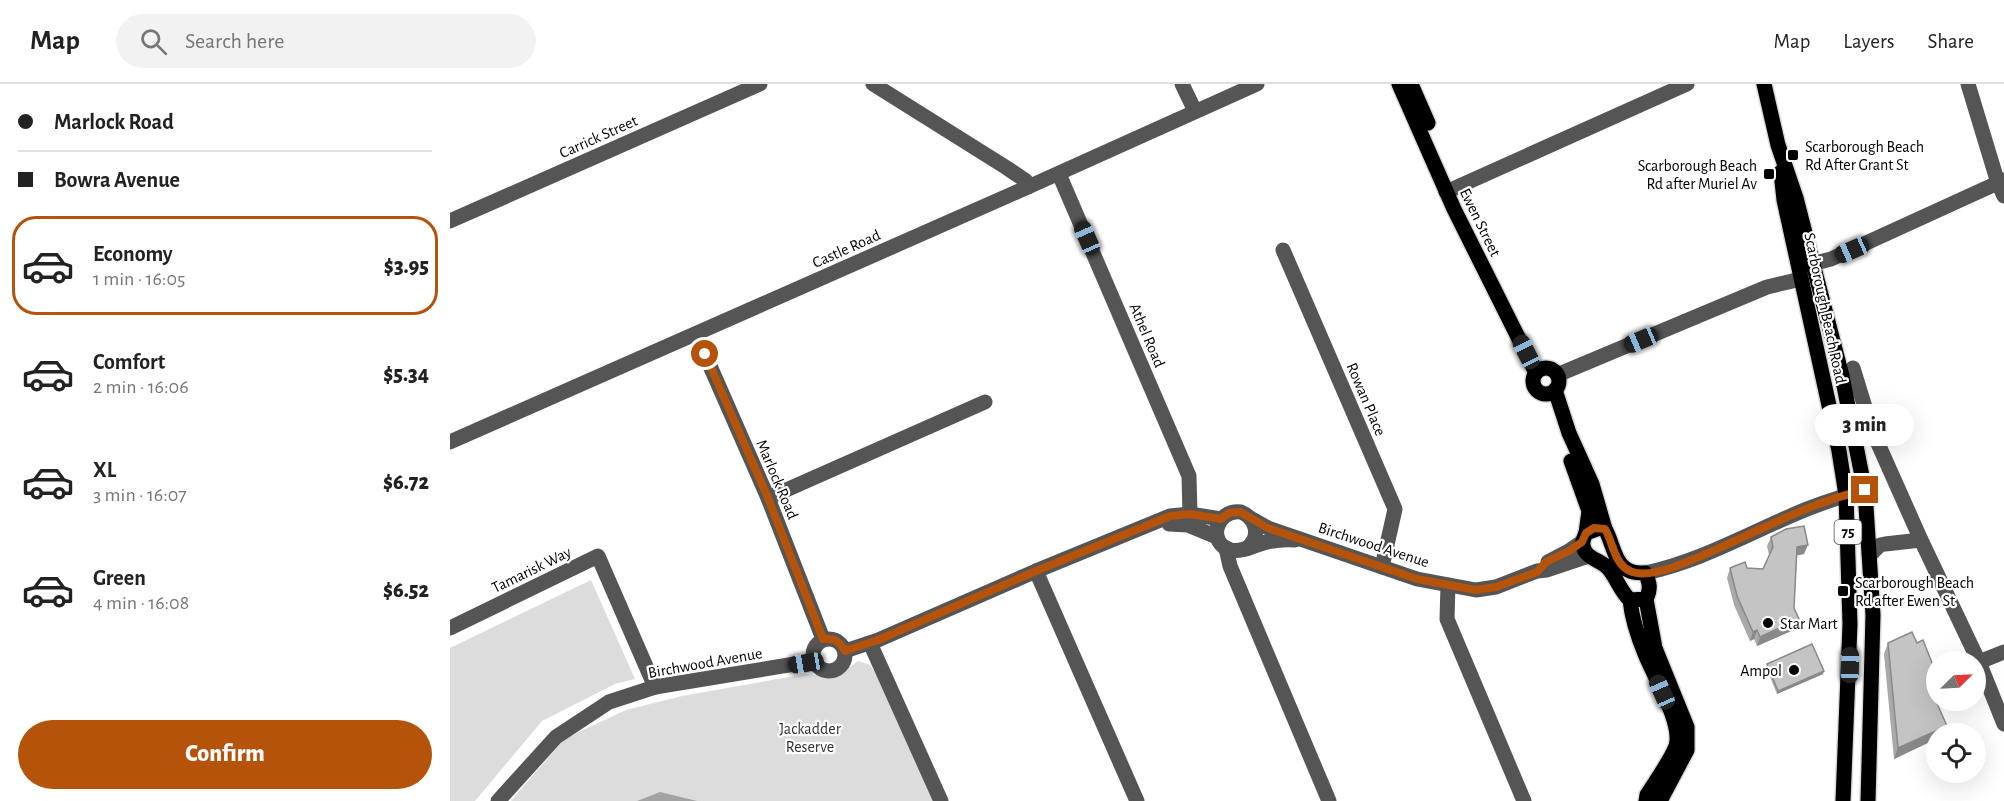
<!DOCTYPE html>
<html lang="en">
<head>
<meta charset="utf-8">
<style>
	body { margin:0; font-family:"Alegreya Sans",sans-serif; background:#f2f2f2; color:#222; height:100vh; display:flex; flex-direction:column; font-size:22px; white-space:nowrap }
	* { box-sizing:border-box; margin:0 }
	p { font-size:20px; color:#767676 }
	.icon { flex:none; width:33px; height:33px; fill:none; stroke:currentColor; stroke-width:2; stroke-linecap:round; stroke-linejoin:round }
	.map { position:relative; flex:1; overflow:hidden }
	.details { display:flex; flex-direction:column; background:#fff; width:450px }
	.details>* { flex:none }
	.top-card { display:grid; align-content:center; height:132px; padding:0 18px; background:#fff }
	.needle { width:39px; rotate:66deg }
	.tools { position:absolute; left:1476px; top:567px; display:grid; gap:12px }
	.tools a { display:grid; place-items:center; width:60px; height:60px; border-radius:50%; background:#fff; box-shadow:0 6px 24px #0002; font-size:30px }
	.end { position:absolute; width:27px; height:27px; margin:-14px; border:8px solid #b45309; background:#fff; box-shadow:0 0 0 3px #fff }
	.from { border-radius:50% }
	.bubble { position:absolute; height:42px; border-radius:21px; background:#fff; box-shadow:0 6px 24px #0002; font-size:20px; font-weight:800; line-height:42px; text-align:center }
	.car { position:absolute; width:18px; height:36px; margin:-18px -9px; border-radius:8px; box-shadow:0 0 4px 2px #0007; background:linear-gradient(#222 24%,#8ab4d8 0 40%,#222 0 76%,#8ab4d8 0 86%,#222 0) }
	.top-card b { display:flex; align-items:center; gap:21px; height:57px; font-size:22px }
	.top-card b+b { border-top:2px solid #e0e0e0 }
	.top-card i { width:15px; height:15px; background:#222 }
	ul { padding:0; list-style:none }
	li { display:flex; align-items:center; gap:18px; height:99px; margin:0 12px 9px; padding:0 6px; border:3px solid transparent; border-radius:24px }
	li div { flex:1 }
	li b { display:block; font-size:22px }
	li em { font-style:normal; font-weight:800 }
	li.current { border-color:#b45309 }
	li>.icon { width:54px; height:54px; stroke-width:1.5 }
	.action { display:flex; gap:12px; margin-top:auto; padding:12px 18px }
	.action a { flex:1; height:69px; border-radius:36px; background:#b45309; color:#fff; font-size:24px; font-weight:800; line-height:69px; text-align:center }
	header { display:flex; align-items:center; gap:36px; box-sizing:border-box; height:84px; padding:0 30px; background:#fff; border-bottom:2px solid #e0e0e0 }
	header strong { font-size:28px }
	nav { display:flex; gap:33px; margin-inline-start:auto; font-size:21px }
	.search { width:420px; height:54px; background:#f2f2f2; display:flex; align-items:center; gap:15px; box-sizing:border-box; padding:0 21px; border-radius:33px; color:#767676; font-size:22px }
	main { display:flex; flex:1; min-height:0 }
	.map>svg:first-child { display:block }
	.green { fill:#dcdcdc }
	.water { fill:#a3a3a3 }
	.lines { fill:none; stroke-linecap:round; stroke-linejoin:round }
	.major-casing { stroke:#dbdbdb; stroke-width:18 }
	.minor { stroke:#555; stroke-width:15 }
	.major { stroke:#000; stroke-width:15 }
	.wall { fill:#a9a9a9 }
	.shaded-wall { fill:#898989 }
	.building { fill:#c4c4c4; stroke:#898989; stroke-width:1.5 }
	.route { stroke:#b45309; stroke-width:8 }
	.poi-dot { fill:#000; stroke:#fff; stroke-width:2 }
	.labels { text-anchor:middle; stroke-width:4.5; stroke-linejoin:round; paint-order:stroke }
	.shield { fill:#fff; stroke:#4c4c4c; stroke-width:1.5 }
	.shield-label { font-size:15px; font-weight:bold; fill:#000 }
	.street-label { font-size:16px; fill:#000; stroke:#fff }
	.poi-label { font-size:16px; fill:#000; stroke:#fff; text-anchor:start }
	.park-label { font-size:16px; fill:#333; stroke:#fff }
</style>
</head>
<body>
<header>
<strong>Map</strong>
<div class="search"><svg class="icon" aria-label="search" viewBox="0 0 24 24"><circle cx="10" cy="10" r="6"/><path d="M15 15l6 6"/></svg>Search here</div>
<nav><a>Map</a><a>Layers</a><a>Share</a></nav>
</header>
<main>
<section class="details">
<div class="top-card">
<b><i class="from"></i>Marlock Road</b>
<b><i></i>Bowra Avenue</b>
</div>
<ul>
<li class="current"><svg class="icon" aria-label="car" viewBox="0 0 24 24"><path d="M5 17H2v-5l4-1 3-4h7l3 4 3 1v5h-3M9 17h6M6 11h13"/><circle cx="7" cy="17" r="2"/><circle cx="17" cy="17" r="2"/></svg><div><b>Economy</b><p>1 min · 16:05</p></div><em>$3.95</em></li>
<li><svg class="icon" aria-label="car" viewBox="0 0 24 24"><path d="M5 17H2v-5l4-1 3-4h7l3 4 3 1v5h-3M9 17h6M6 11h13"/><circle cx="7" cy="17" r="2"/><circle cx="17" cy="17" r="2"/></svg><div><b>Comfort</b><p>2 min · 16:06</p></div><em>$5.34</em></li>
<li><svg class="icon" aria-label="car" viewBox="0 0 24 24"><path d="M5 17H2v-5l4-1 3-4h7l3 4 3 1v5h-3M9 17h6M6 11h13"/><circle cx="7" cy="17" r="2"/><circle cx="17" cy="17" r="2"/></svg><div><b>XL</b><p>3 min · 16:07</p></div><em>$6.72</em></li>
<li><svg class="icon" aria-label="car" viewBox="0 0 24 24"><path d="M5 17H2v-5l4-1 3-4h7l3 4 3 1v5h-3M9 17h6M6 11h13"/><circle cx="7" cy="17" r="2"/><circle cx="17" cy="17" r="2"/></svg><div><b>Green</b><p>4 min · 16:08</p></div><em>$6.52</em></li>
</ul>
<div class="action"><a>Confirm</a></div>
</section>
<div class="map">
<svg width="1554" height="717" viewBox="0 0 1554 717">
	<rect width="100%" height="100%" fill="#fff"/>
	<!-- green -->
	<g class="green">
		<polygon points="141,496 185,595 165,600 92,637 25,717 0,717 0,564"/>
		<polygon points="408,577 420,581 442,615 486,717 61,717 114,655 176,626 232,612 356,590 386,593"/>
	</g>
	<!-- water -->
	<polygon class="water" points="210,708 247,717 187,717"/>
	<g class="lines">
		<defs>
			<g id="major">
				<polyline points="949,0 1004,125 1086,289"/>
				<polyline points="961,0 978,39"/>
				<polyline points="1314,0 1328,61 1346,114 1392,292 1415,407 1423,531 1418,717"/>
				<polyline points="1331,88 1334,116 1389,367 1396,411 1400,540 1393,717"/>
				<circle cx="1096" cy="297" r="13"/>
				<polyline points="1105,306 1119,349 1142,400 1155,445"/>
				<polyline points="1121,377 1139,427 1136,449"/>
				<path d="M 1150,444 L 1155,445 C 1163,458 1164,481 1180,487 C 1184,489 1190,489 1195,489 C 1200,499 1201,505 1196,515 L 1180,516 C 1170,507 1167,494 1158,484 C 1152,477 1139,475 1135,467 C 1131,460 1133,456 1136,449 Z"/>
				<polyline points="1196,515 1205,564 1237,643 1237,666 1210,717"/>
				<path d="M 1180,516 C 1182,535 1188,553 1195,570 C 1204,593 1233,639 1226,662 C 1221,676 1205,698 1197,711 L 1196,717"/>
			</g>
		</defs>
		<!-- major casing -->
		<use href="#major" class="major-casing"/>
		<!-- minor -->
		<g class="minor">
			<polyline points="423,0 557,84 576,97 578,103"/>
			<polyline points="732,0 745,27"/>
			<polyline points="1518,0 1548,99 1554,112"/>
			<polyline points="609,90 739,392 740,430"/>
			<polyline points="996,108 1237,0"/>
			<polyline points="0,137 310,0"/>
			<polyline points="833,166 945,425 932,483"/>
			<polyline points="1350,183 1381,175 1554,96"/>
			<polyline points="246,250 318,414 373,555"/>
			<polyline points="1403,284 1422,346 1471,456 1529,578 1554,640"/>
			<polyline points="1107,291 1317,203 1351,195"/>
			<polyline points="0,358 578,103 807,0"/>
			<polyline points="318,414 535,318"/>
			<polyline points="802,435 818,444 967,495 1026,506 1046,503 1087,487 1097,486 1139,472"/>
			<polyline points="719,440 738,441 767,453"/>
			<polyline points="776,464 780,482 879,717"/>
			<path d="M 797,464 C 811,453 807,435 791,428 C 765,425 757,460 781,466 C 792,469 806,460 817,458 C 827,456 836,455 845,456"/>
			<polyline points="1420,471 1430,461 1435,460 1471,456"/>
			<polyline points="1098,478 1119,467 1132,458"/>
			<polyline points="586,487 687,717"/>
			<path d="M 1195,489 C 1272,473 1338,423 1415,407"/>
			<polyline points="998,501 997,535 1074,717"/>
			<polyline points="0,544 148,472 205,603"/>
			<circle cx="379" cy="571" r="16"/>
			<polyline points="420,559 491,717"/>
			<polyline points="395,567 428,556 586,487 720,432 740,430 771,435"/>
			<polyline points="1529,578 1554,568"/>
			<polyline points="48,717 106,653 159,618 205,603 363,577"/>
		</g>
		<!-- major -->
		<use href="#major" class="major"/>
	</g>
	<!-- wall -->
	<g class="wall">
		<polygon points="1321,453 1354,470 1347,471 1344,524 1349,535 1346,545 1307,562 1304,555 1300,557 1284,521 1277,494 1280,484 1313,485 1319,471 1317,462"/>
		<polygon points="1438,559 1481,592 1484,597 1481,605 1486,650 1486,655 1444,675 1434,570"/>
		<polygon points="1317,580 1373,590 1327,610 1316,583"/>
	</g>
	<!-- shaded-wall -->
	<g class="shaded-wall">
		<polygon points="1358,461 1354,470 1344,472 1347,463"/>
		<polygon points="1349,535 1346,545 1307,562 1310,553"/>
		<polygon points="1307,546 1304,555 1300,557 1303,548"/>
		<polygon points="1484,584 1480,595 1479,586"/>
		<polygon points="1374,587 1373,590 1327,610 1328,607"/>
		<polygon points="1484,597 1480,608 1478,599"/>
		<polygon points="1497,642 1494,650 1486,650 1486,655 1444,675 1448,664"/>
	</g>
	<!-- building -->
	<g class="building">
		<polygon points="1354,442 1358,461 1347,463 1344,524 1349,535 1310,553 1307,546 1303,548 1287,512 1280,484 1295,478 1297,484 1313,485 1323,463 1321,453 1336,445"/>
		<polygon points="1462,548 1467,559 1473,556 1484,584 1479,586 1484,597 1478,599 1497,642 1448,664 1438,559"/>
		<polygon points="1362,560 1374,587 1328,607 1317,580"/>
	</g>
	<g class="lines">
		<!-- route -->
		<path class="route" d="M 255,270 L 318,414 L 373,555 C 385,554 389,557 395,567 L 428,556 L 586,487 L 720,432 L 740,430 L 771,435 L 779,429 L 790,428 L 818,444 L 967,495 L 1026,506 L 1046,503 L 1087,488 L 1096,478 L 1119,467 L 1132,458 L 1136,449 L 1144,444 L 1155,445 C 1163,458 1164,480 1180,487 C 1192,493 1212,487 1224,483 C 1287,460 1351,420 1415,406"/>
	</g>
	<!-- markers -->
	<g class="poi-dot">
		<rect x="1337" y="65" width="12" height="12" rx="3"/>
		<rect x="1313" y="84" width="12" height="12" rx="3"/>
		<rect x="1387" y="501" width="12" height="12" rx="3"/>
		<circle cx="1318" cy="539" r="6"/>
		<circle cx="1344" cy="586" r="6"/>
	</g>
	<g class="labels">
		<!-- shield labels -->
		<rect class="shield" x="1384.5" y="436" width="27" height="24" rx="4.5"/>
		<g class="shield-label">
			<text x="1398" y="453">75</text>
		</g>
		<!-- street labels -->
		<g class="street-label">
			<text transform="translate(148 52) rotate(-24)" y="6">Carrick Street</text>
			<text transform="translate(1031 138) rotate(64)" y="6">Ewen Street</text>
			<text transform="translate(396 164) rotate(-24)" y="6">Castle Road</text>
			<text transform="translate(1376 224) rotate(78)" y="6">Scarborough Beach Road</text>
			<text transform="translate(698 251) rotate(67)" y="6">Athel Road</text>
			<text transform="translate(917 315) rotate(67)" y="6">Rowan Place</text>
			<text transform="translate(328 395) rotate(67)" y="6">Marlock Road</text>
			<text transform="translate(924 460) rotate(18)" y="6">Birchwood Avenue</text>
			<text transform="translate(81 485) rotate(-26)" y="6">Tamarisk Way</text>
			<text transform="translate(255 578) rotate(-10)" y="6">Birchwood Avenue</text>
		</g>
		<!-- poi labels -->
		<g class="poi-label">
			<text x="1355" y="68">Scarborough Beach<tspan x="1355" dy="18">Rd After Grant St</tspan></text>
			<text x="1307" y="87" text-anchor="end">Scarborough Beach<tspan x="1307" dy="18">Rd after Muriel Av</tspan></text>
			<text x="1405" y="504">Scarborough Beach<tspan x="1405" dy="18">Rd after Ewen St</tspan></text>
			<text x="1330" y="545">Star Mart</text>
			<text x="1332" y="592" text-anchor="end">Ampol</text>
		</g>
		<!-- park labels -->
		<g class="park-label">
			<text x="360" y="650">Jackadder<tspan x="360" dy="18">Reserve</tspan></text>
		</g>
	</g>
</svg>
<div class="tools">
<a><svg class="needle" viewBox="-14 -14 28 28"><path d="M0-13l5 13h-10z" fill="#e53935"/><path d="M0 13l5-13h-10z" fill="#767676"/></svg></a>
<a><svg class="icon" aria-label="locate" viewBox="0 0 24 24"><circle cx="12" cy="12" r="6"/><path d="M12 2v4M12 18v4M2 12h4M18 12h4"/></svg></a>
</div>
<i class="end from" style="left:255px;top:270px"></i>
<i class="end" style="left:1415px;top:406px"></i>
<div class="bubble" style="left:1365px;top:320px;width:99px">3 min</div>
<i class="car" style="left:637px;top:154px;rotate:336deg"></i>
<i class="car" style="left:1402px;top:166px;rotate:246deg"></i>
<i class="car" style="left:1191px;top:256px;rotate:247deg"></i>
<i class="car" style="left:1076px;top:268px;rotate:333deg"></i>
<i class="car" style="left:356px;top:579px;rotate:261deg"></i>
<i class="car" style="left:1400px;top:581px;rotate:1deg"></i>
<i class="car" style="left:1212px;top:608px;rotate:336deg"></i>
</div>
</main>
</body>
</html>
